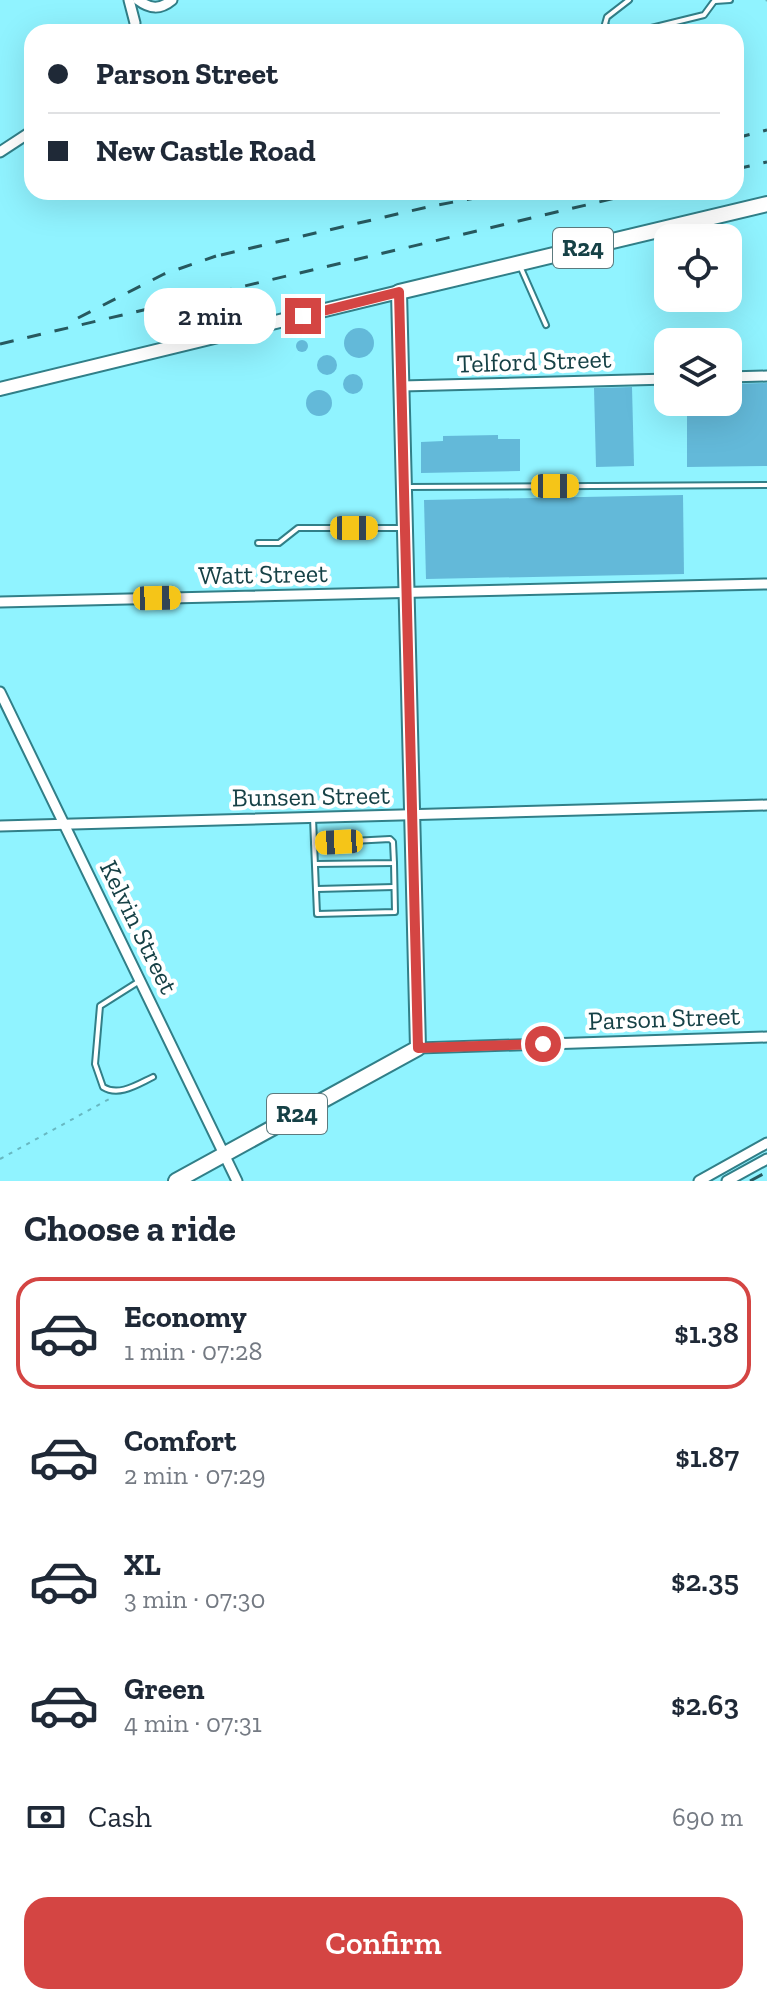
<!DOCTYPE html>
<html lang="en">
<head>
<meta charset="utf-8">
<style>
	body { margin:0; font-family:"Zilla Slab",serif; background:#f2f2f3; color:#1f2937; height:100vh; display:flex; flex-direction:column; font-size:30px; white-space:nowrap }
	* { box-sizing:border-box; margin:0 }
	p { font-size:26px; color:#747a83 }
	.icon { flex:none; width:44px; height:44px; fill:none; stroke:currentColor; stroke-width:2; stroke-linecap:round; stroke-linejoin:round }
	.map { position:relative; height:1181px; overflow:hidden }
	.panel { display:flex; flex-direction:column; background:#fff; flex:1 }
	.panel>* { flex:none }
	.guide { position:absolute; left:24px; top:24px; width:720px; height:176px; border-radius:24px; box-shadow:0 8px 32px #0002; display:grid; align-content:center; height:176px; padding:0 24px; background:#fff }
	.buttons { position:absolute; left:654px; top:224px; display:grid; gap:16px }
	.buttons a { display:grid; place-items:center; width:88px; height:88px; border-radius:16px; background:#fff; box-shadow:0 8px 32px #0002; font-size:40px }
	.end { position:absolute; width:36px; height:36px; margin:-18px; border:10px solid #d44543; background:#fff; box-shadow:0 0 0 4px #fff }
	.from { border-radius:50% }
	.bubble { position:absolute; height:56px; border-radius:24px; background:#fff; box-shadow:0 8px 32px #0002; font-size:26px; font-weight:600; line-height:56px; text-align:center }
	.car { position:absolute; width:24px; height:48px; margin:-24px -12px; border-radius:10px; box-shadow:0 0 6px 2px #0007; background:linear-gradient(#f5c518 24%,#345 0 40%,#f5c518 0 76%,#345 0 86%,#f5c518 0) }
	.guide b { display:flex; align-items:center; gap:28px; height:76px; font-size:30px }
	.guide b+b { border-top:2px solid #e0e1e3 }
	.guide i { width:20px; height:20px; background:#1f2937 }
	ul { padding:0; list-style:none }
	li { display:flex; align-items:center; gap:24px; height:112px; margin:0 16px 12px; padding:0 8px; border:4px solid transparent; border-radius:24px }
	li div { flex:1 }
	li b { display:block; font-size:30px }
	li em { font-style:normal; font-weight:600 }
	li.on { border-color:#d44543 }
	li>.icon { width:72px; height:72px; stroke-width:1.5 }
	h2 { padding:0 24px; font-size:36px; line-height:96px }
	.pay { display:flex; align-items:center; gap:20px; height:88px; padding:0 24px; font-size:30px }
	.pay p { margin-inline-start:auto }
	.cta { display:flex; gap:16px; margin-top:auto; padding:16px 24px }
	.cta a { flex:1; height:92px; border-radius:24px; background:#d44543; color:#fff; font-size:32px; font-weight:600; line-height:92px; text-align:center }
	.map>svg:first-child { display:block }
	.building { fill:#63b9d9 }
	.lines { fill:none; stroke-linecap:round; stroke-linejoin:round }
	.lane-casing { stroke:#317f88; stroke-width:8 }
	.street-casing { stroke:#317f88; stroke-width:13 }
	.secondary-casing { stroke:#317f88; stroke-width:16 }
	.primary-casing { stroke:#317f88; stroke-width:18 }
	.path { stroke:#68b8c2; stroke-width:2; stroke-dasharray:4 6; stroke-linecap:butt }
	.lane { stroke:#fff; stroke-width:4 }
	.street { stroke:#fff; stroke-width:9 }
	.secondary { stroke:#fff; stroke-width:12 }
	.primary { stroke:#fff; stroke-width:14 }
	.rail { stroke:#27595f; stroke-width:3; stroke-dasharray:14 14; stroke-linecap:butt }
	.route { stroke:#d44543; stroke-width:10 }
	.labels { text-anchor:middle; stroke-width:8; stroke-linejoin:round; paint-order:stroke }
	.shield { fill:#fff; stroke:#5c7a7e; stroke-width:2 }
	.shield-label { font-size:24px; font-weight:bold; fill:#164146 }
	.street-label { font-size:26px; fill:#164146; stroke:#fff }
</style>
</head>
<body>
<div class="map">
<svg width="767" height="1181" viewBox="0 0 767 1181">
	<rect width="100%" height="100%" fill="#90f3ff"/>
	<!-- building -->
	<g class="building">
		<circle cx="359" cy="343" r="15"/>
		<circle cx="302" cy="346" r="6"/>
		<circle cx="327" cy="365" r="10"/>
		<circle cx="353" cy="384" r="10"/>
		<polygon points="767,383 767,466 687,467 687,402 728,402 728,384"/>
		<polygon points="632,387 634,466 596,467 594,388"/>
		<circle cx="319" cy="403" r="13"/>
		<polygon points="498,435 498,439 520,439 520,471 421,473 421,442 443,441 443,436"/>
		<polygon points="683,495 684,574 426,579 424,500"/>
	</g>
	<g class="lines">
		<defs>
			<g id="lane">
				<polyline points="715,1 730,0"/>
				<polyline points="611,32 605,24 607,17 629,0"/>
				<polyline points="635,32 704,15 715,0"/>
				<polyline points="520,266 546,325"/>
				<polyline points="407,487 767,485"/>
				<polyline points="258,543 279,543 298,528 403,528"/>
				<polyline points="313,818 317,914 395,912 394,863"/>
				<polyline points="314,843 390,839 393,842 394,863 315,864"/>
				<polyline points="317,889 394,887"/>
				<path d="M 138,982 L 100,1006 L 95,1064 L 103,1087 C 119,1097 138,1084 153,1077"/>
			</g>
			<g id="street">
				<polyline points="129,0 135,23 134,32"/>
				<path d="M 138,0 C 150,9 160,10 172,0"/>
				<polyline points="0,152 32,131"/>
				<polyline points="728,377 767,376"/>
				<polyline points="402,386 668,379"/>
				<polyline points="0,602 767,584"/>
				<polyline points="0,692 237,1181"/>
				<polyline points="0,826 767,805"/>
				<polyline points="418,1048 767,1037"/>
				<polyline points="699,1181 767,1143"/>
				<polyline points="727,1181 767,1159"/>
			</g>
			<polyline id="secondary" points="0,389 399,292"/>
			<polyline id="primary" points="176,1181 418,1048 399,292 767,204"/>
		</defs>
		<!-- lane casing -->
		<use href="#lane" class="lane-casing"/>
		<!-- street casing -->
		<use href="#street" class="street-casing"/>
		<!-- secondary casing -->
		<use href="#secondary" class="secondary-casing"/>
		<!-- primary casing -->
		<use href="#primary" class="primary-casing"/>
		<!-- path -->
		<g class="path">
			<polyline points="766,0 767,1"/>
			<polyline points="0,1159 111,1098"/>
		</g>
		<!-- lane -->
		<use href="#lane" class="lane"/>
		<!-- street -->
		<use href="#street" class="street"/>
		<!-- secondary -->
		<use href="#secondary" class="secondary"/>
		<!-- primary -->
		<use href="#primary" class="primary"/>
		<!-- rail -->
		<g class="rail">
			<polyline points="736,138 767,130"/>
			<polyline points="736,169 767,162"/>
			<polyline points="221,255 432,206 508,192"/>
			<polyline points="78,318 164,274 216,256"/>
			<polyline points="0,344 641,192"/>
			<polyline points="750,1181 767,1172"/>
		</g>
	</g>
	<g class="lines">
		<!-- route -->
		<polyline class="route" points="303,316 399,292 418,1048 543,1044"/>
	</g>
	<g class="labels">
		<!-- shield labels -->
		<g class="shield">
			<rect x="553" y="228" width="60" height="40" rx="6"/>
			<rect x="267" y="1094" width="60" height="40" rx="6"/>
		</g>
		<g class="shield-label">
			<text x="583" y="256">R24</text>
			<text x="297" y="1122">R24</text>
		</g>
		<!-- street labels -->
		<g class="street-label">
			<text transform="translate(534 361) rotate(-2)" y="9">Telford Street</text>
			<text transform="translate(263 574) rotate(-1)" y="9">Watt Street</text>
			<text transform="translate(311 796) rotate(-1)" y="9">Bunsen Street</text>
			<text transform="translate(139 927) rotate(64)" y="9">Kelvin Street</text>
			<text transform="translate(664 1018) rotate(-2)" y="9">Parson Street</text>
		</g>
	</g>
</svg>
<div class="buttons">
<a><svg class="icon" aria-label="locate" viewBox="0 0 24 24"><circle cx="12" cy="12" r="6"/><path d="M12 2v4M12 18v4M2 12h4M18 12h4"/></svg></a>
<a><svg class="icon" aria-label="layers" viewBox="0 0 24 24"><path d="M12 4l9 5-9 5-9-5zM3 14l9 5 9-5"/></svg></a>
</div>
<i class="end from" style="left:543px;top:1044px"></i>
<i class="end" style="left:303px;top:316px"></i>
<div class="bubble" style="left:144px;top:288px;width:132px">2 min</div>
<i class="car" style="left:555px;top:486px;rotate:90deg"></i>
<i class="car" style="left:354px;top:528px;rotate:90deg"></i>
<i class="car" style="left:157px;top:598px;rotate:89deg"></i>
<i class="car" style="left:339px;top:842px;rotate:267deg"></i>
<div class="guide">
<b><i class="from"></i>Parson Street</b>
<b><i></i>New Castle Road</b>
</div>
</div>
<section class="panel">
<h2>Choose a ride</h2>
<ul>
<li class="on"><svg class="icon" aria-label="car" viewBox="0 0 24 24"><path d="M5 17H2v-5l4-1 3-4h7l3 4 3 1v5h-3M9 17h6M6 11h13"/><circle cx="7" cy="17" r="2"/><circle cx="17" cy="17" r="2"/></svg><div><b>Economy</b><p>1 min · 07:28</p></div><em>$1.38</em></li>
<li><svg class="icon" aria-label="car" viewBox="0 0 24 24"><path d="M5 17H2v-5l4-1 3-4h7l3 4 3 1v5h-3M9 17h6M6 11h13"/><circle cx="7" cy="17" r="2"/><circle cx="17" cy="17" r="2"/></svg><div><b>Comfort</b><p>2 min · 07:29</p></div><em>$1.87</em></li>
<li><svg class="icon" aria-label="car" viewBox="0 0 24 24"><path d="M5 17H2v-5l4-1 3-4h7l3 4 3 1v5h-3M9 17h6M6 11h13"/><circle cx="7" cy="17" r="2"/><circle cx="17" cy="17" r="2"/></svg><div><b>XL</b><p>3 min · 07:30</p></div><em>$2.35</em></li>
<li><svg class="icon" aria-label="car" viewBox="0 0 24 24"><path d="M5 17H2v-5l4-1 3-4h7l3 4 3 1v5h-3M9 17h6M6 11h13"/><circle cx="7" cy="17" r="2"/><circle cx="17" cy="17" r="2"/></svg><div><b>Green</b><p>4 min · 07:31</p></div><em>$2.63</em></li>
</ul>
<div class="pay"><svg class="icon" aria-label="cash" viewBox="0 0 24 24"><path d="M3 7h18v10H3z"/><circle cx="12" cy="12" r="2"/></svg>Cash<p>690 m</p></div>
<div class="cta"><a>Confirm</a></div>
</section>
</body>
</html>
